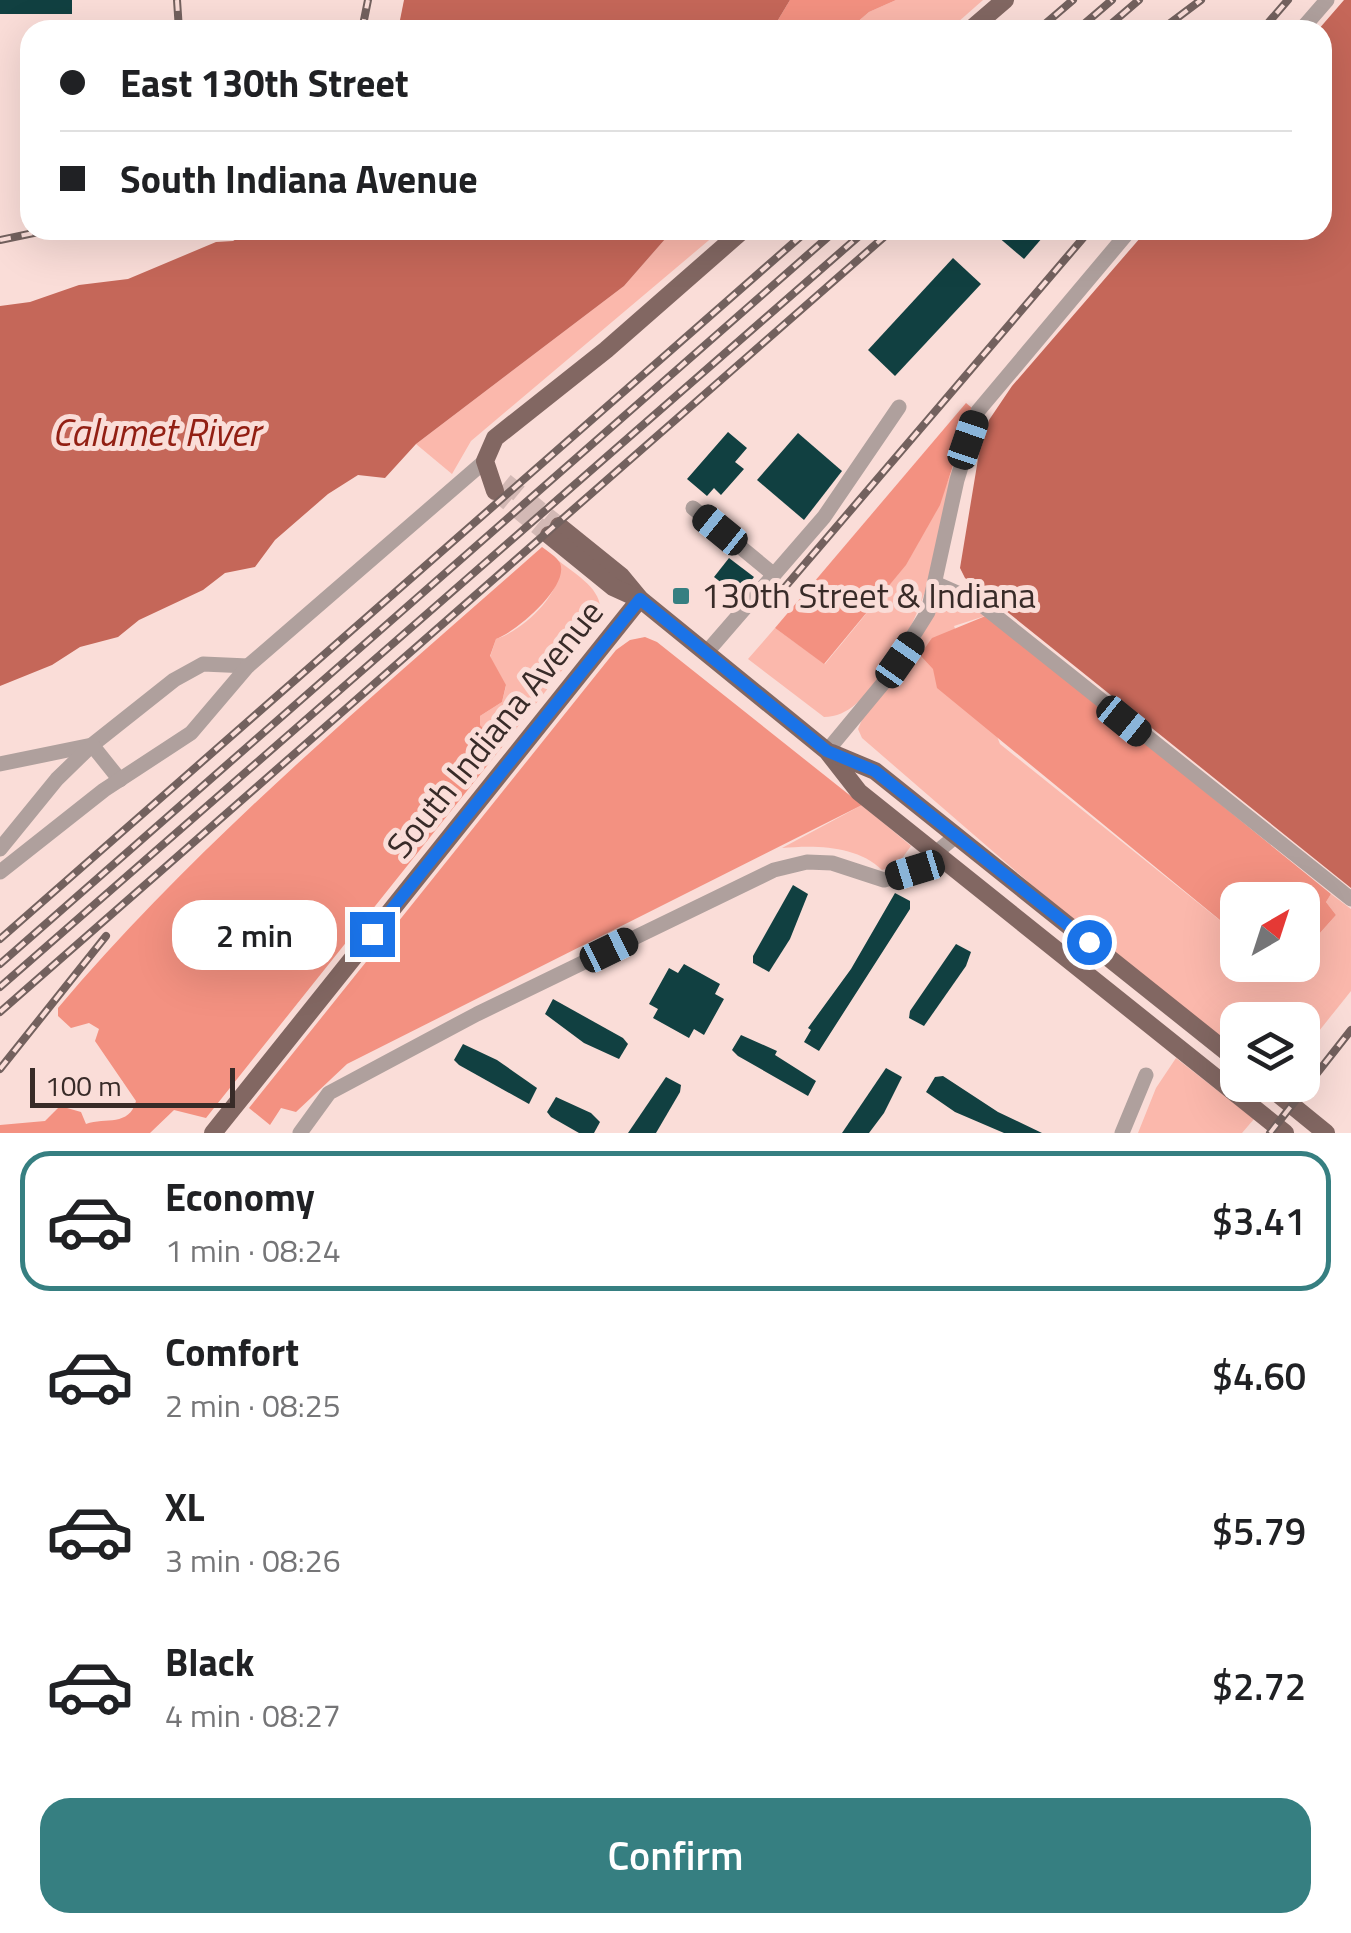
<!DOCTYPE html>
<html lang="en">
<head>
<meta charset="utf-8">
<style>
	body { margin:0; font-family:"Titillium Web",sans-serif; background:#f6f6f6; color:#202124; height:100vh; display:flex; flex-direction:column; font-size:38px; white-space:nowrap }
	* { box-sizing:border-box; margin:0 }
	p { font-size:32px; color:#757577 }
	.icon { flex:none; width:55px; height:55px; fill:none; stroke:currentColor; stroke-width:2; stroke-linecap:round; stroke-linejoin:round }
	.map { position:relative; height:1133px; overflow:hidden }
	.sheet { display:flex; flex-direction:column; background:#fff; flex:1 }
	.sheet>* { flex:none }
	.guide { position:absolute; left:20px; top:20px; width:1312px; height:220px; border-radius:30px; box-shadow:0 10px 40px #0002; display:grid; align-content:center; height:220px; padding:0 40px; background:#fff }
	.needle { width:65px; rotate:39deg }
	.fabs { position:absolute; left:1220px; top:882px; display:grid; gap:20px }
	.fabs a { display:grid; place-items:center; width:100px; height:100px; border-radius:20px; background:#fff; box-shadow:0 10px 40px #0002; font-size:50px }
	.scale { position:absolute; left:30px; bottom:25px; width:205px; box-sizing:border-box; padding-left:10px; border:5px solid #382b28; border-top:0; font-size:28px; line-height:35px; white-space:nowrap; color:#382b28; -webkit-text-stroke:8px #faddd8; paint-order:stroke }
	.end { position:absolute; width:45px; height:45px; margin:-22px; border:12px solid #1a73e8; background:#fff; box-shadow:0 0 0 5px #fff }
	.from { border-radius:50% }
	.bubble { position:absolute; height:70px; border-radius:30px; background:#fff; box-shadow:0 10px 40px #0002; font-size:32px; font-weight:600; line-height:70px; text-align:center }
	.car { position:absolute; width:30px; height:60px; margin:-30px -15px; border-radius:12px; box-shadow:0 0 8px 2px #0007; background:linear-gradient(#222 24%,#8ab4d8 0 40%,#222 0 76%,#8ab4d8 0 86%,#222 0) }
	.guide b { display:flex; align-items:center; gap:35px; height:95px; font-size:38px }
	.guide b+b { border-top:2px solid #e0e0e0 }
	.guide i { width:25px; height:25px; background:#202124 }
	ul { padding:18px 0 0; list-style:none }
	li { display:flex; align-items:center; gap:30px; height:140px; margin:0 20px 15px; padding:0 20px; border:5px solid transparent; border-radius:30px }
	li div { flex:1 }
	li b { display:block; font-size:38px }
	li em { font-style:normal; font-weight:600 }
	li.selected { border-color:#367f81 }
	li>.icon { width:90px; height:90px; stroke-width:1.5 }
	.primary-button { display:flex; gap:20px; margin-top:auto; padding:20px 40px }
	.primary-button a { flex:1; height:115px; border-radius:30px; background:#367f81; color:#fff; font-size:40px; font-weight:600; line-height:115px; text-align:center }
	.map>svg:first-child { display:block }
	.green { fill:#fbb8ac }
	.forest { fill:#f39181 }
	.water { fill:#c56759 }
	.building { fill:#114041 }
	.lines { fill:none; stroke-linecap:round; stroke-linejoin:round }
	.major-tunnel { stroke:#d3b9b5; stroke-width:18; stroke-dasharray:18 9; stroke-linecap:butt }
	.minor { stroke:#afa09d; stroke-width:15 }
	.major { stroke:#826762; stroke-width:18 }
	.rail-casing { stroke:#73615e; stroke-width:8 }
	.rail { stroke:#faddd8; stroke-width:4; stroke-dasharray:11; stroke-linecap:butt }
	.route { stroke:#1a73e8; stroke-width:12 }
	.poi-dot { fill:#367f81; stroke:#faddd8; stroke-width:4 }
	.labels { text-anchor:middle; stroke-width:10; stroke-linejoin:round; paint-order:stroke }
	.poi-label { font-size:35px; fill:#382b28; stroke:#faddd8; text-anchor:start }
	.street-label { font-size:35px; fill:#382b28; stroke:#faddd8 }
	.water-label { font-size:38px; font-style:italic; fill:#921f13; stroke:#faddd8 }
</style>
</head>
<body>
<div class="map">
<svg width="1351" height="1133" viewBox="0 0 1351 1133">
	<rect width="100%" height="100%" fill="#faddd8"/>
	<!-- green -->
	<g class="green">
		<polygon points="896,0 983,0 949,30 848,30 869,12"/>
		<polygon points="673,230 721,230 471,441 452,474 416,444 624,286"/>
		<path d="M 953,467 C 938,548 930,611 879,678 C 865,696 849,717 824,717 L 748,659 L 775,628 L 825,664 C 876,602 926,545 953,467 Z"/>
		<path d="M 559,561 C 581,579 606,590 600,622 L 502,747 L 480,725 L 480,716 L 502,702 L 506,686 L 490,657 L 496,639 C 524,630 565,592 559,561 Z"/>
		<polygon points="953,597 988,615 954,626 1000,744 1237,934 1238,965 1277,965 1286,972 1292,965 1302,965 1303,952 1336,915 1326,902 1331,894 1351,909 1351,991 1303,1051 1302,1020 1238,1020 1237,1051 1040,892 862,738 858,729 864,715 908,663 937,606"/>
		<path d="M 862,805 L 911,846 L 897,865 L 882,870 C 857,845 814,845 782,848 Z"/>
		<polygon points="1176,1058 1254,1119 1242,1133 1138,1133 1156,1088"/>
	</g>
	<!-- forest -->
	<g class="forest">
		<polygon points="790,0 896,0 869,12 848,30 772,30"/>
		<polygon points="966,403 972,408 940,505 906,565 824,664 775,628"/>
		<path d="M 542,547 C 547,551 557,557 560,563 C 570,586 516,632 496,639 L 490,656 L 506,685 L 502,702 L 480,716 L 480,725 L 502,747 L 206,1118 L 174,1110 L 150,1133 L 0,1133 L 0,1125 L 45,1121 L 60,1106 L 81,1112 L 86,1124 C 106,1117 129,1127 136,1101 L 95,1041 L 99,1029 L 89,1023 L 71,1028 L 58,1016 L 58,1008 C 202,838 376,694 542,547 Z"/>
		<polygon points="988,615 1331,894 1326,902 1336,915 1303,952 1302,900 1238,900 1237,934 937,688 933,669 920,655 932,638"/>
		<polygon points="645,637 657,642 862,805 347,1064 296,1112 281,1108 270,1125 249,1108 616,650 630,640"/>
	</g>
	<!-- water -->
	<g class="water">
		<polygon points="404,0 790,0 772,30 398,30"/>
		<polygon points="1344,0 1351,0 1351,888 965,578 960,568 980,447 989,420 1012,386 1147,230 1322,230 1322,30 1318,30"/>
		<polygon points="251,230 673,230 624,286 416,444 385,478 358,475 328,494 275,540 255,567 225,573 203,590 139,620 118,637 80,647 52,665 0,686 0,306 30,302 79,285 128,279 216,242 233,241"/>
	</g>
	<!-- building -->
	<g class="building">
		<rect x="0" y="0" width="72" height="14"/>
		<polygon points="990,230 1049,230 1024,259"/>
		<polygon points="953,258 981,284 895,376 868,350"/>
		<polygon points="728,432 747,448 735,462 744,469 721,495 714,488 707,496 687,479"/>
		<polygon points="798,433 842,471 804,520 757,480"/>
		<polygon points="729,558 754,577 739,596 714,577"/>
		<polygon points="793,885 808,894 790,939 769,972 753,963 753,956"/>
		<polygon points="895,893 910,901 910,909 819,1051 804,1042 811,1030 808,1028 851,969"/>
		<polygon points="956,944 971,952 966,966 924,1026 909,1018 910,1011"/>
		<polygon points="684,964 720,984 715,994 724,999 704,1035 694,1029 689,1038 653,1018 658,1009 649,1004 669,968 678,973"/>
		<polygon points="553,999 623,1038 628,1044 619,1059 584,1043 545,1014"/>
		<polygon points="741,1035 777,1051 775,1055 816,1081 808,1096 738,1056 732,1050"/>
		<polygon points="463,1044 497,1060 537,1088 529,1104 459,1065 454,1060"/>
		<polygon points="886,1068 902,1077 884,1113 869,1133 842,1133"/>
		<polygon points="943,1076 998,1112 1042,1133 1004,1133 955,1112 926,1092 935,1077"/>
		<polygon points="666,1077 681,1085 680,1092 656,1133 628,1133"/>
		<polygon points="556,1097 591,1113 600,1122 594,1133 579,1133 551,1117 547,1112"/>
	</g>
	<g class="lines">
		<!-- major-tunnel -->
		<g class="major-tunnel">
			<polyline points="505,482 559,526"/>
			<polyline points="495,491 549,535"/>
		</g>
		<!-- minor -->
		<g class="minor">
			<polyline points="1301,30 1327,0"/>
			<polyline points="693,508 773,574"/>
			<polyline points="935,583 978,602 1351,899"/>
			<polyline points="706,653 824,517 899,407"/>
			<polyline points="827,751 885,681 928,612 957,480 978,411 1130,230"/>
			<polyline points="0,764 92,745 174,680 203,664 248,666"/>
			<polyline points="0,849 57,779 92,745 120,780"/>
			<polyline points="0,872 104,790 191,733 248,666 485,461"/>
			<polyline points="300,1133 329,1093 477,1014 774,870 807,862 832,863 884,880 915,870 956,836"/>
			<polyline points="1122,1133 1146,1075"/>
		</g>
		<!-- major -->
		<g class="major">
			<polyline points="970,30 1005,0"/>
			<polyline points="495,491 485,461 495,438 606,350 743,230"/>
			<polyline points="559,526 621,576 640,599 827,751 859,792 1285,1133"/>
			<polyline points="549,535 613,587 635,597"/>
			<polyline points="832,753 875,771 1238,1061"/>
			<polyline points="1267,1085 1326,1133"/>
			<polyline points="213,1133 640,599"/>
		</g>
		<defs>
			<g id="rail">
				<polyline points="177,0 179,30"/>
				<polyline points="362,30 368,0"/>
				<polyline points="1038,30 1073,0"/>
				<polyline points="1077,30 1112,0"/>
				<polyline points="1104,30 1139,0"/>
				<polyline points="1161,30 1201,0"/>
				<polyline points="1262,30 1288,0"/>
				<polyline points="971,233 973,230"/>
				<polyline points="0,240 48,230"/>
				<polyline points="768,607 1090,230"/>
				<polyline points="0,939 808,230"/>
				<polyline points="0,964 836,230"/>
				<polyline points="0,987 866,230"/>
				<polyline points="0,1012 892,230"/>
				<polyline points="0,1069 106,936"/>
				<polyline points="1270,1133 1351,1030"/>
			</g>
		</defs>
		<!-- rail casing -->
		<use href="#rail" class="rail-casing"/>
		<!-- rail -->
		<use href="#rail" class="rail"/>
	</g>
	<g class="lines">
		<!-- route -->
		<polyline class="route" points="372,934 640,599 827,751 875,771 1089,942"/>
	</g>
	<!-- markers -->
	<rect class="poi-dot" x="671" y="586" width="20" height="20" rx="5"/>
	<g class="labels">
		<!-- poi labels -->
		<g class="poi-label">
			<text x="701" y="608">130th Street &amp; Indiana</text>
		</g>
		<!-- street labels -->
		<g class="street-label">
			<text transform="translate(495 729) rotate(-51)" y="12">South Indiana Avenue</text>
		</g>
		<!-- water labels -->
		<g class="water-label">
			<text x="156" y="446">Calumet River</text>
		</g>
	</g>
</svg>
<div class="fabs">
<a><svg class="needle" viewBox="-14 -14 28 28"><path d="M0-13l5 13h-10z" fill="#e53935"/><path d="M0 13l5-13h-10z" fill="#757577"/></svg></a>
<a><svg class="icon" aria-label="layers" viewBox="0 0 24 24"><path d="M12 4l9 5-9 5-9-5zM3 14l9 5 9-5"/></svg></a>
</div>
<div class="scale">100 m</div>
<i class="end from" style="left:1089px;top:942px"></i>
<i class="end" style="left:372px;top:934px"></i>
<div class="bubble" style="left:172px;top:900px;width:165px">2 min</div>
<i class="car" style="left:968px;top:440px;rotate:19deg"></i>
<i class="car" style="left:720px;top:530px;rotate:309deg"></i>
<i class="car" style="left:900px;top:660px;rotate:35deg"></i>
<i class="car" style="left:1124px;top:721px;rotate:129deg"></i>
<i class="car" style="left:915px;top:870px;rotate:253deg"></i>
<i class="car" style="left:609px;top:950px;rotate:64deg"></i>
<div class="guide">
<b><i class="from"></i>East 130th Street</b>
<b><i></i>South Indiana Avenue</b>
</div>
</div>
<section class="sheet">
<ul>
<li class="selected"><svg class="icon" aria-label="car" viewBox="0 0 24 24"><path d="M5 17H2v-5l4-1 3-4h7l3 4 3 1v5h-3M9 17h6M6 11h13"/><circle cx="7" cy="17" r="2"/><circle cx="17" cy="17" r="2"/></svg><div><b>Economy</b><p>1 min · 08:24</p></div><em>$3.41</em></li>
<li><svg class="icon" aria-label="car" viewBox="0 0 24 24"><path d="M5 17H2v-5l4-1 3-4h7l3 4 3 1v5h-3M9 17h6M6 11h13"/><circle cx="7" cy="17" r="2"/><circle cx="17" cy="17" r="2"/></svg><div><b>Comfort</b><p>2 min · 08:25</p></div><em>$4.60</em></li>
<li><svg class="icon" aria-label="car" viewBox="0 0 24 24"><path d="M5 17H2v-5l4-1 3-4h7l3 4 3 1v5h-3M9 17h6M6 11h13"/><circle cx="7" cy="17" r="2"/><circle cx="17" cy="17" r="2"/></svg><div><b>XL</b><p>3 min · 08:26</p></div><em>$5.79</em></li>
<li><svg class="icon" aria-label="car" viewBox="0 0 24 24"><path d="M5 17H2v-5l4-1 3-4h7l3 4 3 1v5h-3M9 17h6M6 11h13"/><circle cx="7" cy="17" r="2"/><circle cx="17" cy="17" r="2"/></svg><div><b>Black</b><p>4 min · 08:27</p></div><em>$2.72</em></li>
</ul>
<div class="primary-button"><a>Confirm</a></div>
</section>
</body>
</html>
